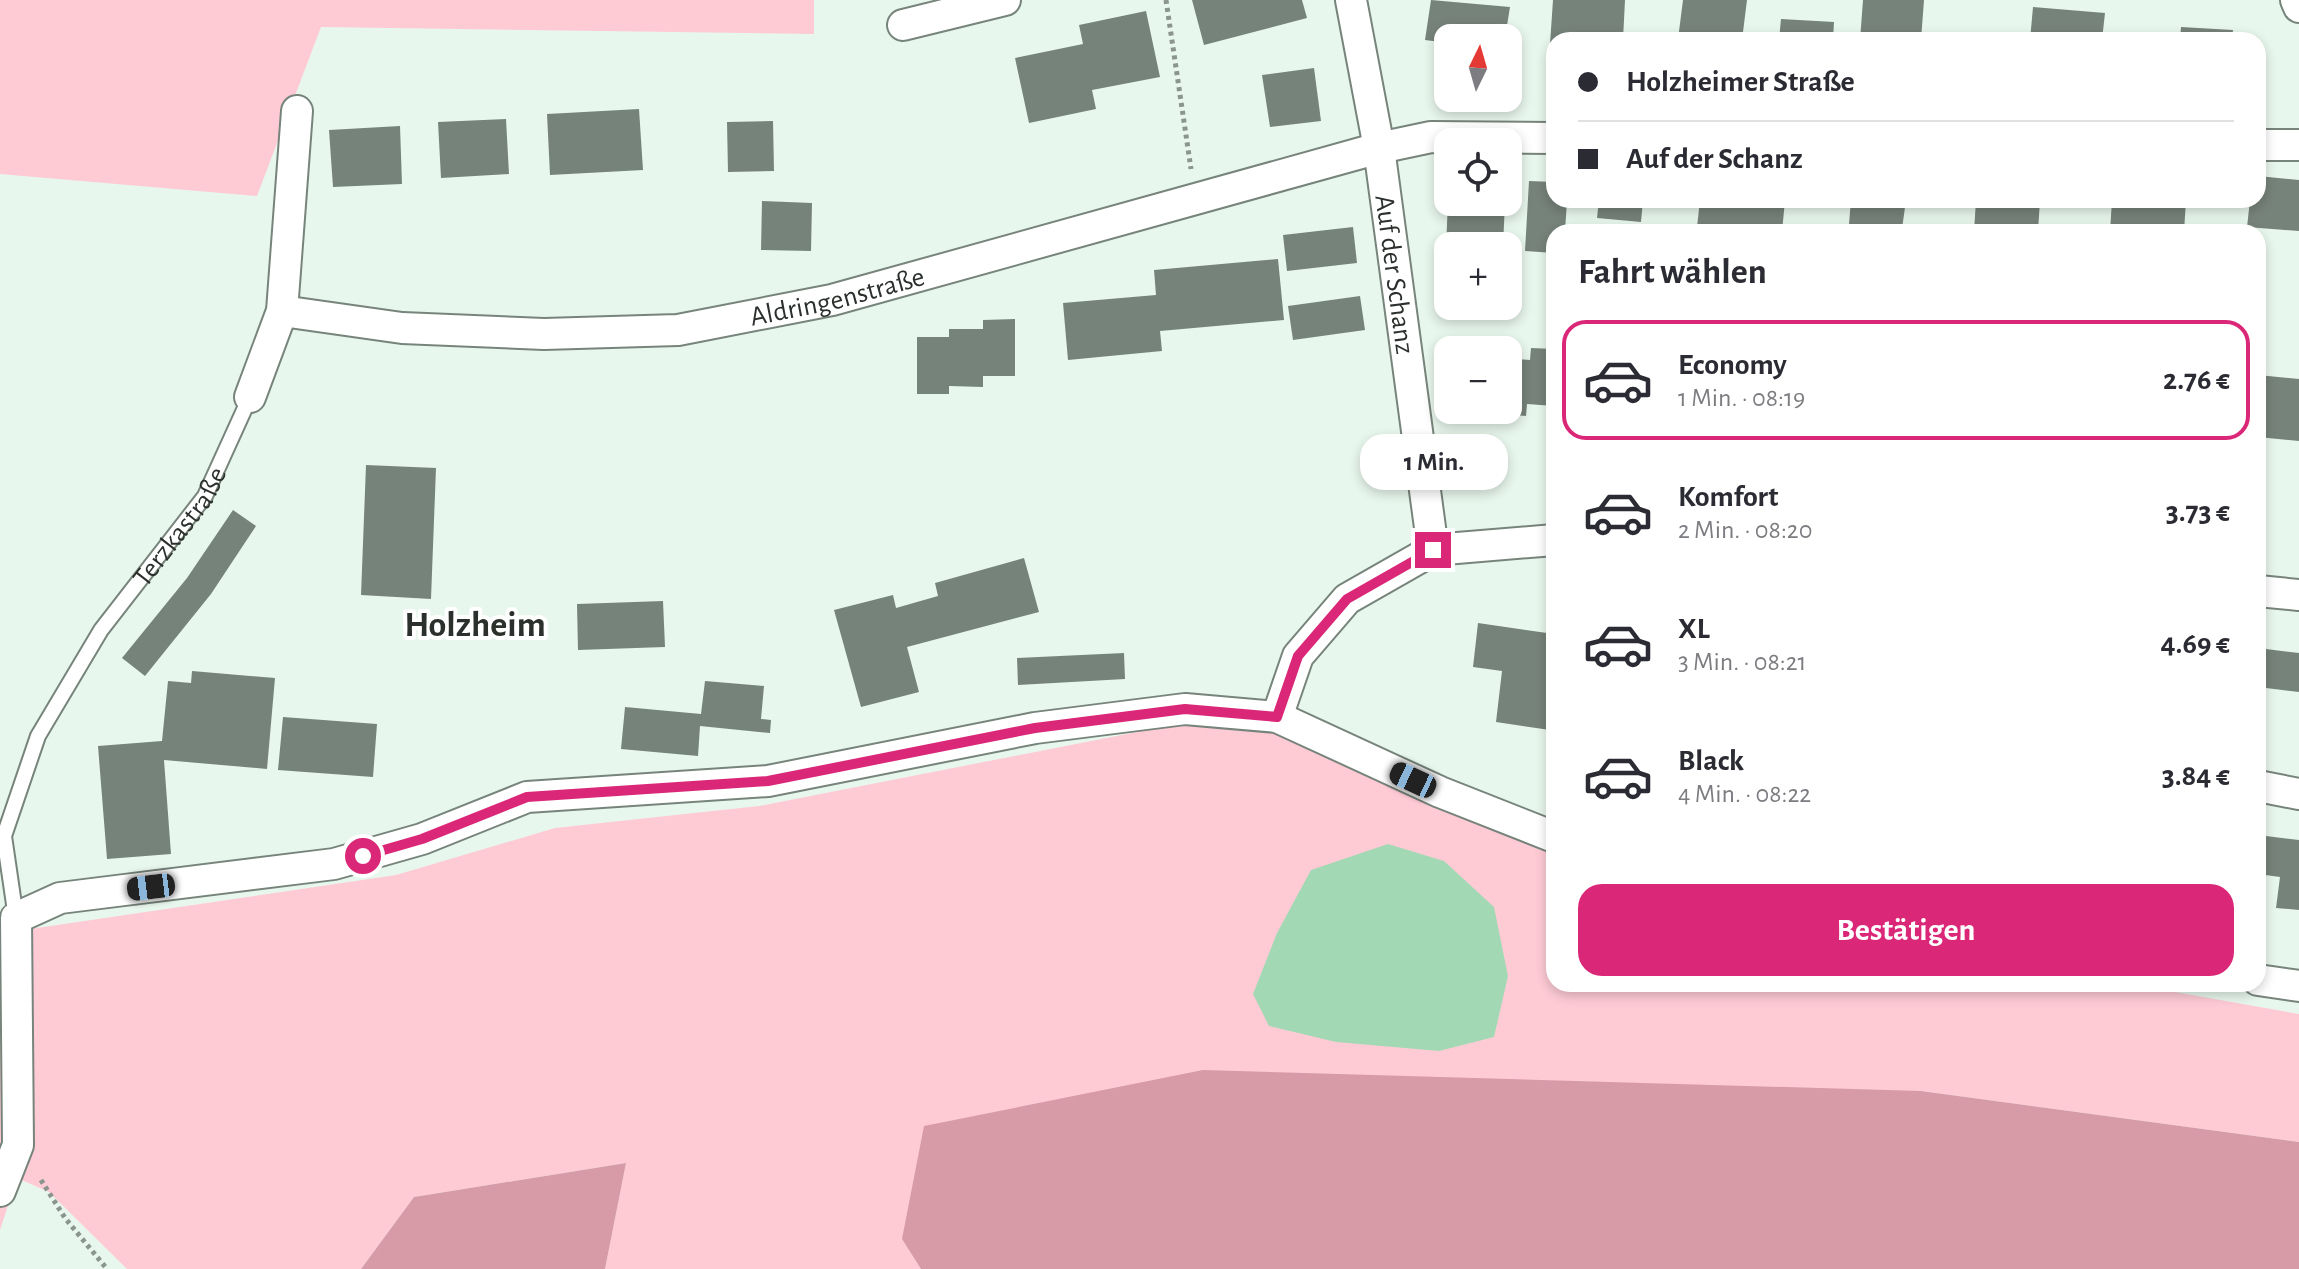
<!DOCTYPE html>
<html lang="de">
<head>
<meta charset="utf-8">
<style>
	body { margin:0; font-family:"Alegreya Sans",sans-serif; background:#f2f2f3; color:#2b2b33; height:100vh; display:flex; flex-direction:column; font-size:30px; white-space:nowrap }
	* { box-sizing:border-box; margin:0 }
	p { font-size:26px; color:#7c7c81 }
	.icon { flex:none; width:44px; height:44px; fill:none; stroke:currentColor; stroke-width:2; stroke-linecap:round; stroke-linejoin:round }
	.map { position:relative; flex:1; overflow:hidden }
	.side { position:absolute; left:1546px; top:224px; width:720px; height:768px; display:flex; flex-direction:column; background:#fff; border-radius:24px; box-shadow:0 4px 12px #0003 }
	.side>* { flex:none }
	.banner { position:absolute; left:1546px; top:32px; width:720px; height:176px; border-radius:24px; box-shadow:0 4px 12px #0003; display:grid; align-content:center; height:176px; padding:0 32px; background:#fff }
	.needle { width:52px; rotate:5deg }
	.tools { position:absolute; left:1434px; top:24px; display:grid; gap:16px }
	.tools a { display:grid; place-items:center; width:88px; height:88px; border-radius:16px; background:#fff; box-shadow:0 4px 12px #0003; font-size:40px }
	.end { position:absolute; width:36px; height:36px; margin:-18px; border:10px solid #db2777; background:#fff; box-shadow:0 0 0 4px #fff }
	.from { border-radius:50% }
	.bubble { position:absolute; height:56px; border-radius:24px; background:#fff; box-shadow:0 4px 12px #0003; font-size:26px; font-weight:700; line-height:56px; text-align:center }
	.car { position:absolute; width:24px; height:48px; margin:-24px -12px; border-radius:10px; box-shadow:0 0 6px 2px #0007; background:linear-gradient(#222 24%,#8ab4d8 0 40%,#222 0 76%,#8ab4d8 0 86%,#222 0) }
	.banner b { display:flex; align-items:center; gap:28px; height:76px; font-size:30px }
	.banner b+b { border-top:2px solid #e1e1e2 }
	.banner i { width:20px; height:20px; background:#2b2b33 }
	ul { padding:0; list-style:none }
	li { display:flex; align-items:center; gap:24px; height:120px; margin:0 16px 12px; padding:0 16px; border:4px solid transparent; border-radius:24px }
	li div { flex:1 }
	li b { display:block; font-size:30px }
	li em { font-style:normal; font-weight:700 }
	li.active { border-color:#db2777 }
	li>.icon { width:72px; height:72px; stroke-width:1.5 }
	h2 { padding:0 32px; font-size:36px; line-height:96px }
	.cta { display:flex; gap:16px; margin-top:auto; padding:16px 32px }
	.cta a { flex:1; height:92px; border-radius:24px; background:#db2777; color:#fff; font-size:32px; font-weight:700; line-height:92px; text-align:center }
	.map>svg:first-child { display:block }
	.green { fill:#fecbd5 }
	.forest { fill:#d79ba8 }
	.water { fill:#a3d8b5 }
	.building { fill:#76837a }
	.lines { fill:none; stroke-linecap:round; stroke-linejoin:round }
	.service-casing { stroke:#77847b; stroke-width:18 }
	.minor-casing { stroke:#77847b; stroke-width:34 }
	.path { stroke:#8a958d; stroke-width:5; stroke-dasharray:4 4; stroke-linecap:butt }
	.service { stroke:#fff; stroke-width:14 }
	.minor { stroke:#fff; stroke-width:30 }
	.route { stroke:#db2777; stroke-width:10 }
	.labels { text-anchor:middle; stroke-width:8; stroke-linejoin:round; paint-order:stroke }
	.street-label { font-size:28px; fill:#2b302c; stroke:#fff }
	.district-label { font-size:36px; font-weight:bold; fill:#2b302c; stroke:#fff }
</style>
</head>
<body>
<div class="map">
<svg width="2299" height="1269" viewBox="0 0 2299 1269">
	<rect width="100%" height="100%" fill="#e8f7ed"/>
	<!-- green -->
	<g class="green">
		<polygon points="0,0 814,0 814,34 321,27 257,196 0,174"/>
		<polygon points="1249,710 1554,851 1554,984 2130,984 2299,1014 2299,1142 1921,1091 902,1238 921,1269 605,1269 626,1163 414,1197 361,1269 127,1269 49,1192 17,1178 0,1230 0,928 30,929 396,875 555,828 759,806"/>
	</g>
	<!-- forest -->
	<g class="forest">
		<polygon points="1203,1070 1921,1091 2299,1142 2299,1269 921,1269 902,1239 924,1126"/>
		<polygon points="626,1163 605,1269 361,1269 414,1197"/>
	</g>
	<!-- water -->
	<polygon class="water" points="1388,844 1444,861 1494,907 1508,976 1494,1037 1439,1051 1336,1042 1269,1026 1253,994 1277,933 1311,870"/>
	<!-- building -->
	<g class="building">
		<polygon points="1192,0 1302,0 1307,18 1204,45"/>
		<polygon points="1431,0 1510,7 1505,38 1448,38 1448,43 1425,40"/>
		<polygon points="1553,0 1625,0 1623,40 1554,40 1550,44"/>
		<polygon points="1683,0 1747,0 1742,40 1678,39"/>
		<polygon points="1863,0 1924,0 1921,40 1860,40"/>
		<polygon points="2033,7 2105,13 2102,40 2030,40"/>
		<polygon points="1146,11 1160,77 1092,90 1096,109 1029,123 1015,58 1083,44 1079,25"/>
		<polygon points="1781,19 1834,22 1833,40 1779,40"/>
		<polygon points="2181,27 2233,30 2232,40 2180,40"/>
		<polygon points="1314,68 1321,121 1270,127 1262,75"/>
		<polygon points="639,109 643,170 550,175 547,114"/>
		<polygon points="506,119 509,174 441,178 438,122"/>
		<polygon points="773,121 774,171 728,172 727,122"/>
		<polygon points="400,126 402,184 333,187 329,130"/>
		<polygon points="2258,176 2299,180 2299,231 2247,227 2250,200 2258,200"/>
		<polygon points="1529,181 1554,182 1554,200 1567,200 1565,232 1554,232 1554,253 1525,251"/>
		<polygon points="1599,200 1643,200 1641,222 1597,218"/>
		<polygon points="1700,200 1785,200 1782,232 1697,227"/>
		<polygon points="1851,200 1906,200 1902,229 1849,224"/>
		<polygon points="1976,200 2040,200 2038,232 1974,232"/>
		<polygon points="2112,200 2186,200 2184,232 2110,232"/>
		<polygon points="762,201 812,203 811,251 761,250"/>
		<polygon points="1448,202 1505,202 1503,246 1446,246"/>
		<polygon points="1353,227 1357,263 1287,271 1283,235"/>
		<polygon points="1278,259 1284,320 1160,331 1162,351 1068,360 1063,303 1156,295 1154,270"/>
		<polygon points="1360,296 1365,330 1293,340 1288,306"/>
		<polygon points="1015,319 1015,376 983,376 983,387 949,386 949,394 917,394 917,337 949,337 949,329 983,329 983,320"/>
		<polygon points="1531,348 1554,349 1554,406 1527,404 1526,416 1481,412 1508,410 1508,358 1530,360"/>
		<polygon points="2258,375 2299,379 2299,441 2258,437"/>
		<polygon points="366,465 436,468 431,599 361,595"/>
		<polygon points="233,510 256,526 211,594 145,676 122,658 187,578"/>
		<polygon points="1024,558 1039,612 907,647 919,692 861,707 834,610 893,595 896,608 938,596 935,583"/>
		<polygon points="663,601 665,647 578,650 577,604"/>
		<polygon points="1478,623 1554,634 1550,730 1496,722 1502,671 1473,667"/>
		<polygon points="2258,648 2299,653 2299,692 2258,687"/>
		<polygon points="1124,653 1125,679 1018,685 1017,658"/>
		<polygon points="192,671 275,678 267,769 164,760 171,854 107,859 98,746 162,741 168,681 191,683"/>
		<polygon points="705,681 764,686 761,719 771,720 770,733 700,726 698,756 621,749 625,707 701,714"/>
		<polygon points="283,717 377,724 373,777 278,770"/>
		<polygon points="2258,835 2299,840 2299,910 2276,908 2280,877 2258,874"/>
	</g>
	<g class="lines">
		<defs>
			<g id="service">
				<path id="s1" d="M 16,918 L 4,836 L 38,736 L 101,630 L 205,496 L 250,397"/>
			</g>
			<g id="minor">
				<path id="s2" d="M 1351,0 L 1379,148 L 1433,550"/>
				<polyline points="2296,0 2299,7"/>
				<polyline points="903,25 1005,0"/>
				<polyline points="2258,145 2299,145"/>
				<path id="s3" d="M 282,311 L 402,328 L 544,334 L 678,330 L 832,300 L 1379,148 L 1431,137 L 1554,138"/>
				<polyline points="250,397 282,311 297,111"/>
				<polyline points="2258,591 2299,595"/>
				<polyline points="1277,717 1298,656 1347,599 1433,550 1554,540"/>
				<polyline points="2258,786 2299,794"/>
				<polyline points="2258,980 2299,986"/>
				<polyline points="0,1191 18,1145 16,918 60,898 334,864 422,839 527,797 768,781 1035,728 1185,709 1277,717 1440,792 1554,837"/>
			</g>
		</defs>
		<!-- service casing -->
		<use href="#service" class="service-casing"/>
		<!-- minor casing -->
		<use href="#minor" class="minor-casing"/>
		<!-- path -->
		<g class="path">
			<polyline points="1166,0 1191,169"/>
			<polyline points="41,1180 65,1218 107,1269"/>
		</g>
		<!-- service -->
		<use href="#service" class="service"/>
		<!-- minor -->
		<use href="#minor" class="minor"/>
	</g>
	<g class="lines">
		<!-- route -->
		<polyline class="route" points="363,856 422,839 527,797 768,781 1035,728 1185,709 1277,717 1298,656 1347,599 1433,550"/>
	</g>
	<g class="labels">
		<!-- street labels -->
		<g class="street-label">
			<text dy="10" stroke="none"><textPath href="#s2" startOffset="278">Auf der Schanz</textPath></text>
			<text dy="10" stroke="none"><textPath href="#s3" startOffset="560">Aldringenstraße</textPath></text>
			<text dy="10" stroke="none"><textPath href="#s1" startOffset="442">Terzkastraße</textPath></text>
		</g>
		<!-- district labels -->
		<g class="district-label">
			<text x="475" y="636">Holzheim</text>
		</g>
	</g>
</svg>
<div class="tools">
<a><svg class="needle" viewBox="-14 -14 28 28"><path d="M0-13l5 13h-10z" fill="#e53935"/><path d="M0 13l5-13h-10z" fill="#7c7c81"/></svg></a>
<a><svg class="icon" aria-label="locate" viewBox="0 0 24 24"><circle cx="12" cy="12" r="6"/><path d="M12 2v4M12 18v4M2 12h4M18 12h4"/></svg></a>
<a>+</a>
<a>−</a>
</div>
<i class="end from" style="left:363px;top:856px"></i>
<i class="end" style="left:1433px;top:550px"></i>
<div class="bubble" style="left:1360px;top:434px;width:148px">1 Min.</div>
<i class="car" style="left:1413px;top:780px;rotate:295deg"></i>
<i class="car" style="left:151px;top:887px;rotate:263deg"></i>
<div class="banner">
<b><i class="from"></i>Holzheimer Straße</b>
<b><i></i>Auf der Schanz</b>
</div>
<section class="side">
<h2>Fahrt wählen</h2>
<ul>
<li class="active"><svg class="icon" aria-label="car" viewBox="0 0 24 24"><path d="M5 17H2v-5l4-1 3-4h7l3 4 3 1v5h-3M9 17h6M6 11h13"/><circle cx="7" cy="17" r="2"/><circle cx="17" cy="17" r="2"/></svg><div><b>Economy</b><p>1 Min. · 08:19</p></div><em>2.76 €</em></li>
<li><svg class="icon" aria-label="car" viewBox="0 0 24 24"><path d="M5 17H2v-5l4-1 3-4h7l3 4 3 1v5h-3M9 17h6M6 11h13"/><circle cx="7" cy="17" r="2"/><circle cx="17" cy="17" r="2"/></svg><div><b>Komfort</b><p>2 Min. · 08:20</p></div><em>3.73 €</em></li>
<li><svg class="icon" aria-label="car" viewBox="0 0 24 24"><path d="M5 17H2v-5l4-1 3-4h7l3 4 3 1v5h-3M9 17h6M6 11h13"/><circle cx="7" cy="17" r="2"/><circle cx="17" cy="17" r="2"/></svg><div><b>XL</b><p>3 Min. · 08:21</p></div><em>4.69 €</em></li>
<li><svg class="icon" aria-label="car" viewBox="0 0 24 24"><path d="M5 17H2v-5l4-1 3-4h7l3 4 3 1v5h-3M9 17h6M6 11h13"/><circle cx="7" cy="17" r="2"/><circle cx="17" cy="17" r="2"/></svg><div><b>Black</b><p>4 Min. · 08:22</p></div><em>3.84 €</em></li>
</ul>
<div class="cta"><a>Bestätigen</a></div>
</section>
</div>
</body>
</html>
